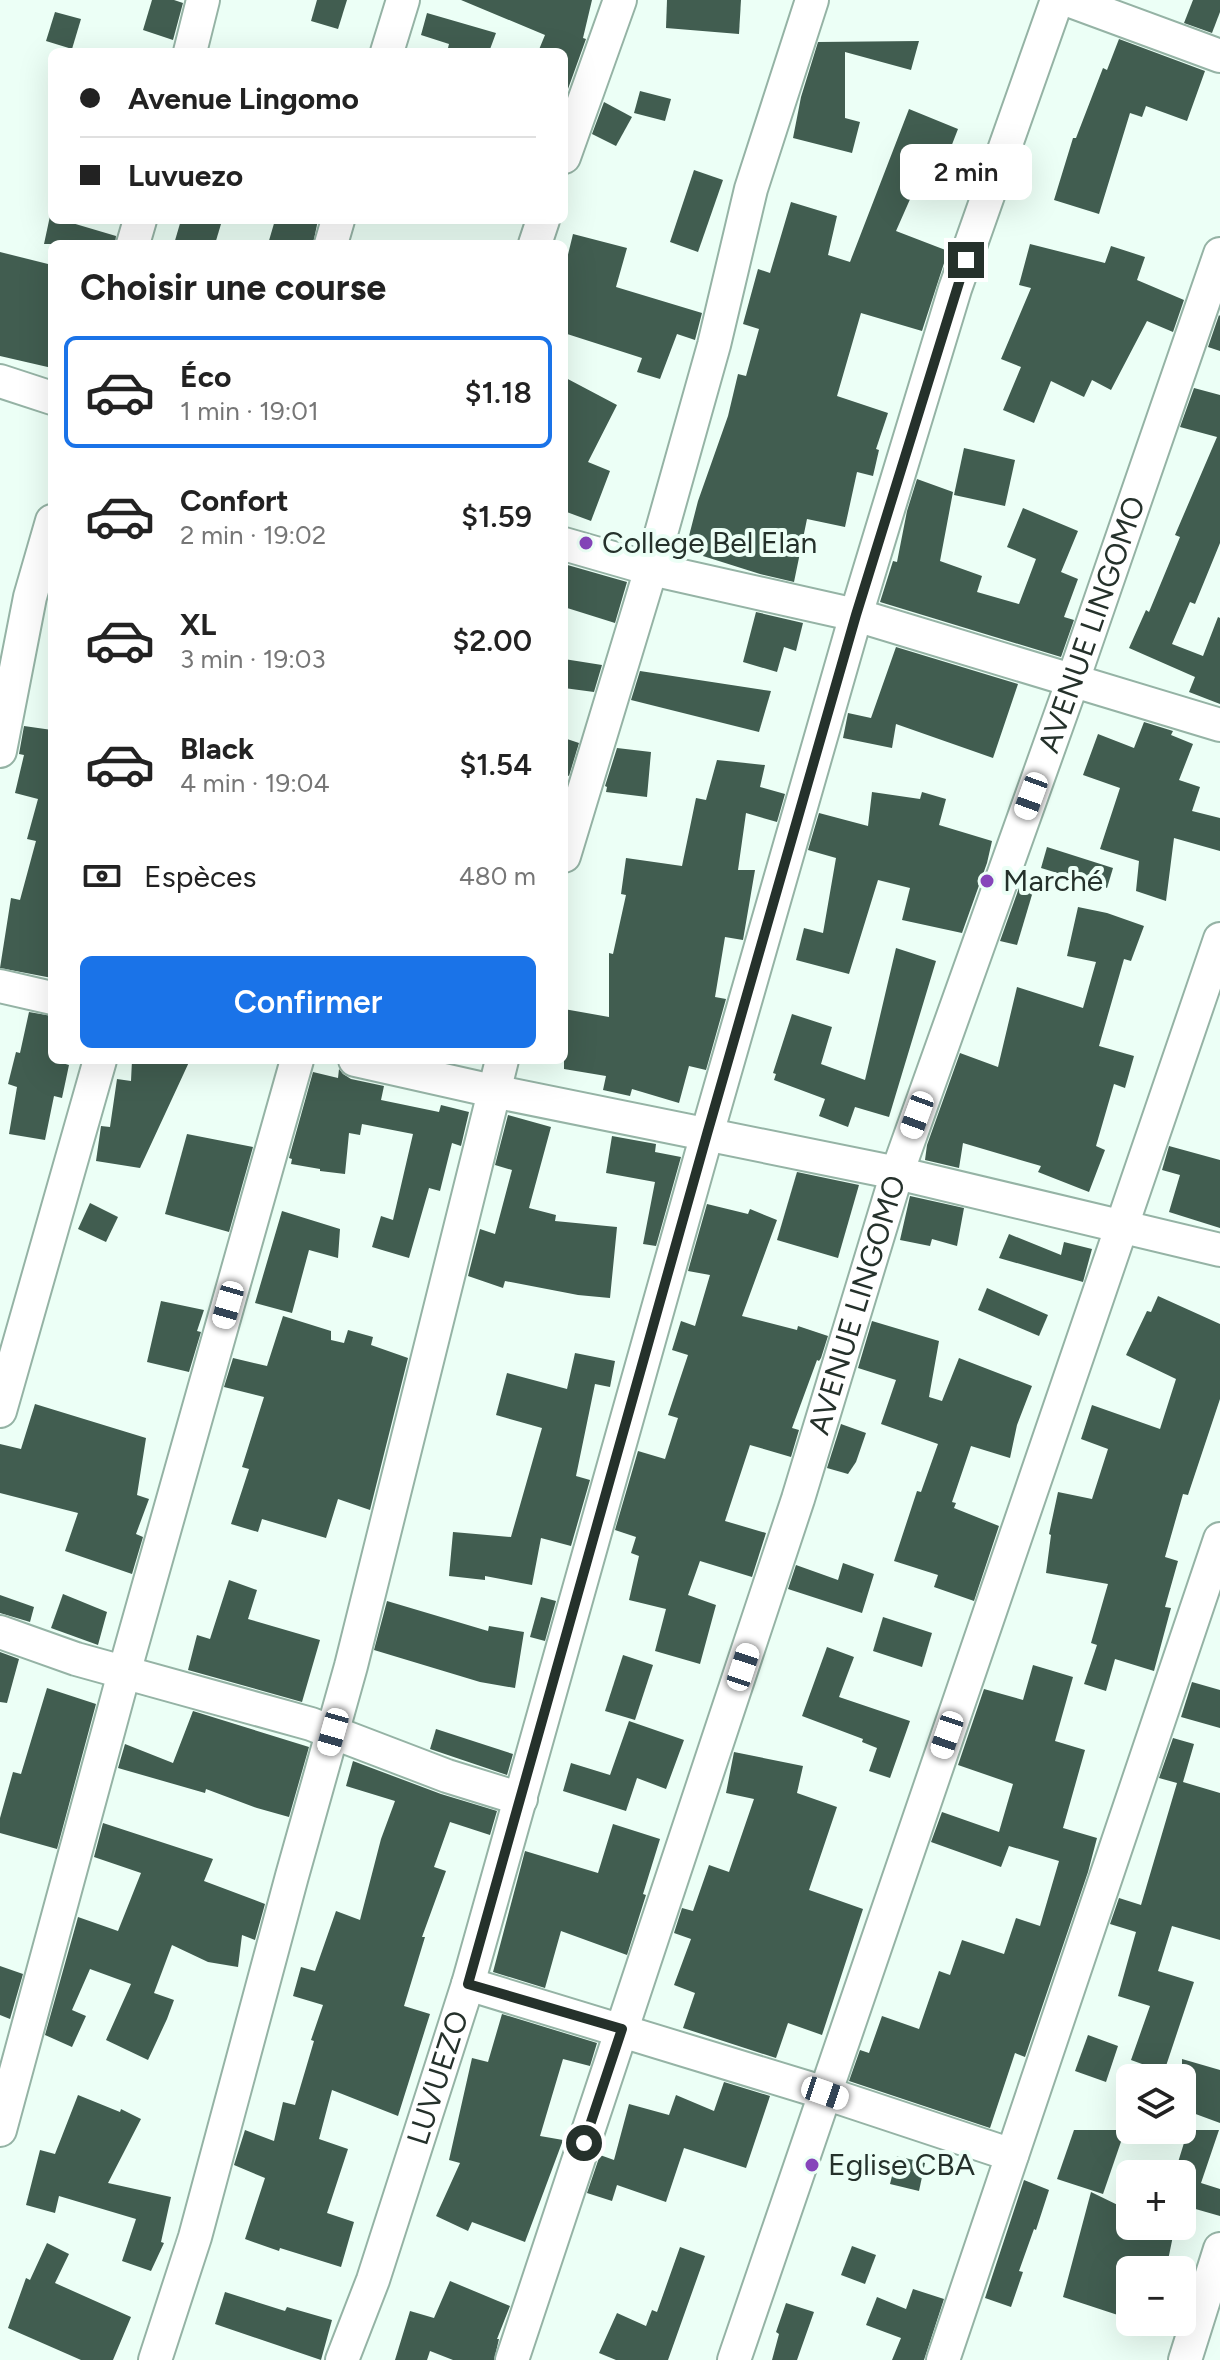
<!DOCTYPE html>
<html lang="fr">
<head>
<meta charset="utf-8">
<style>
	body { margin:0; font-family:Figtree,sans-serif; background:#f6f6f6; color:#222; height:100vh; display:flex; flex-direction:column; font-size:30px; white-space:nowrap }
	* { box-sizing:border-box; margin:0 }
	p { font-size:26px; color:#767676 }
	.icon { flex:none; width:44px; height:44px; fill:none; stroke:currentColor; stroke-width:2; stroke-linecap:round; stroke-linejoin:round }
	.map { position:relative; flex:1; overflow:hidden }
	.details { position:absolute; left:48px; top:240px; width:520px; height:824px; display:flex; flex-direction:column; background:#fff; border-radius:12px; box-shadow:0 8px 32px #0002 }
	.details>* { flex:none }
	.top-card { position:absolute; left:48px; top:48px; width:520px; height:176px; border-radius:12px; box-shadow:0 8px 32px #0002; display:grid; align-content:center; height:176px; padding:0 32px; background:#fff }
	.fabs { position:absolute; left:1116px; top:2064px; display:grid; gap:16px }
	.fabs a { display:grid; place-items:center; width:80px; height:80px; border-radius:12px; background:#fff; box-shadow:0 8px 32px #0002; font-size:40px }
	.end { position:absolute; width:36px; height:36px; margin:-18px; border:10px solid #25312b; background:#fff; box-shadow:0 0 0 4px #fff }
	.from { border-radius:50% }
	.bubble { position:absolute; height:56px; border-radius:12px; background:#fff; box-shadow:0 8px 32px #0002; font-size:26px; font-weight:600; line-height:56px; text-align:center }
	.car { position:absolute; width:24px; height:48px; margin:-24px -12px; border-radius:10px; box-shadow:0 0 6px 2px #0007; background:linear-gradient(#fff 24%,#345 0 40%,#fff 0 76%,#345 0 86%,#fff 0) }
	.top-card b { display:flex; align-items:center; gap:28px; height:76px; font-size:30px }
	.top-card b+b { border-top:2px solid #e0e0e0 }
	.top-card i { width:20px; height:20px; background:#222 }
	ul { padding:0; list-style:none }
	li { display:flex; align-items:center; gap:24px; height:112px; margin:0 16px 12px; padding:0 16px; border:4px solid transparent; border-radius:12px }
	li div { flex:1 }
	li b { display:block; font-size:30px }
	li em { font-style:normal; font-weight:600 }
	li.active { border-color:#1a73e8 }
	li>.icon { width:72px; height:72px; stroke-width:1.5 }
	h2 { padding:0 32px; font-size:36px; line-height:96px }
	.pay { display:flex; align-items:center; gap:20px; height:88px; padding:0 32px; font-size:30px }
	.pay p { margin-inline-start:auto }
	.action { display:flex; gap:16px; margin-top:auto; padding:16px 32px }
	.action a { flex:1; height:92px; border-radius:12px; background:#1a73e8; color:#fff; font-size:32px; font-weight:600; line-height:92px; text-align:center }
	.map>svg:first-child { display:block }
	.building { fill:#415d50 }
	.lines { fill:none; stroke-linecap:round; stroke-linejoin:round }
	.minor-casing { stroke:#95b3a5; stroke-width:36 }
	.minor { stroke:#fff; stroke-width:32 }
	.route { stroke:#25312b; stroke-width:10 }
	.poi-dot { fill:#8645ba; stroke:#ecfff6; stroke-width:3 }
	.labels { text-anchor:middle; stroke-width:8; stroke-linejoin:round; paint-order:stroke }
	.poi-label { font-size:30px; fill:#25312b; stroke:#ecfff6; text-anchor:start }
	.street-label { font-size:30px; fill:#25312b; stroke:#ecfff6 }
</style>
</head>
<body>
<div class="map">
<svg width="1220" height="2360" viewBox="0 0 1220 2360">
	<rect width="100%" height="100%" fill="#ecfff6"/>
	<!-- building -->
	<g class="building">
		<polygon points="152,0 174,0 183,3 173,40 143,30"/>
		<polygon points="317,0 347,0 338,29 311,21"/>
		<polygon points="461,0 592,0 583,38 586,39 564,100 564,52 538,52 545,35"/>
		<polygon points="667,0 741,0 739,34 666,28"/>
		<polygon points="1193,0 1220,0 1220,12 1212,33 1184,23"/>
		<polygon points="55,12 81,19 72,49 46,41"/>
		<polygon points="427,13 496,33 489,52 447,52 449,44 421,35"/>
		<polygon points="1119,39 1205,71 1187,121 1146,106 1142,117 1130,113 1099,214 1054,200 1073,138 1076,138 1103,68 1107,70"/>
		<polygon points="919,41 911,70 845,52 845,118 860,122 852,153 793,138 801,97 818,42"/>
		<polygon points="640,91 671,99 665,121 634,113"/>
		<polygon points="604,102 632,117 616,146 592,134"/>
		<polygon points="909,109 958,129 946,160 930,154 896,231 948,251 922,331 861,313 837,396 888,413 876,449 879,450 873,476 857,472 845,527 807,519 794,582 760,574 703,556 707,541 689,536 698,501 728,416 738,374 746,376 759,329 743,324 758,269 770,273 791,202 837,216 828,255 850,262"/>
		<polygon points="694,170 723,180 698,252 670,242"/>
		<polygon points="50,216 52,220 62,220 116,236 115,244 44,244"/>
		<polygon points="181,220 208,220 221,224 215,244 174,244"/>
		<polygon points="275,220 318,220 313,244 268,244"/>
		<polygon points="573,234 627,248 616,287 702,313 695,340 677,334 660,379 637,372 642,358 564,333 564,271"/>
		<polygon points="1030,244 1105,263 1111,246 1145,257 1137,280 1184,300 1173,332 1147,321 1111,390 1092,380 1084,397 1051,381 1034,423 1003,410 1021,367 1001,359 1031,288 1019,285"/>
		<polygon points="0,252 52,265 52,368 0,356"/>
		<polygon points="1219,315 1220,316 1220,351 1208,347"/>
		<polygon points="564,377 617,405 588,462 610,471 591,521 564,511"/>
		<polygon points="1194,388 1220,395 1220,543 1195,604 1190,602 1172,644 1203,656 1218,617 1220,618 1220,704 1189,692 1195,677 1129,648 1146,610 1149,612 1180,537 1175,535 1217,437 1180,427"/>
		<polygon points="964,448 1015,460 1005,506 954,495"/>
		<polygon points="917,479 953,492 940,561 982,576 977,592 1019,604 1036,559 1007,547 1023,508 1078,531 1061,572 1078,579 1064,617 1074,620 1061,657 880,602 893,561 897,562 907,511"/>
		<polygon points="564,564 627,582 615,623 564,607"/>
		<polygon points="756,612 803,623 796,651 784,647 777,672 743,662"/>
		<polygon points="896,647 1018,684 993,758 896,724 892,748 843,738 848,713 871,718"/>
		<polygon points="564,659 602,665 594,692 564,688"/>
		<polygon points="640,671 771,691 759,732 631,700"/>
		<polygon points="1144,722 1173,731 1171,735 1193,744 1179,780 1200,787 1192,811 1220,818 1220,851 1174,838 1166,901 1136,891 1139,861 1100,849 1120,788 1083,775 1098,734 1134,748"/>
		<polygon points="24,726 52,730 52,978 0,968 11,898 20,900 36,841 27,839 38,799 15,793 24,755 19,754"/>
		<polygon points="564,738 579,743 569,776 564,774"/>
		<polygon points="617,748 651,752 647,797 606,792 607,787 605,786"/>
		<polygon points="717,760 765,765 760,787 785,794 777,822 746,813 738,870 755,870 743,940 725,937 715,997 726,999 706,1070 689,1066 679,1103 632,1089 630,1096 603,1090 606,1076 564,1069 564,1009 609,1017 609,953 613,954 626,895 621,894 626,858 682,866 696,798 706,800"/>
		<polygon points="872,792 920,799 922,792 946,799 939,825 992,841 987,863 962,933 902,920 910,888 878,880 849,974 796,960 804,928 823,933 836,858 808,850 819,813 868,826"/>
		<polygon points="1047,847 1113,868 1107,888 1041,868"/>
		<polygon points="1024,874 1037,878 1017,945 1000,941"/>
		<polygon points="1078,907 1107,913 1144,926 1131,961 1124,959 1099,1046 1134,1056 1125,1088 1114,1084 1096,1146 1105,1150 1089,1192 1038,1172 1041,1166 963,1143 959,1168 925,1160 927,1145 960,1053 998,1067 1017,987 1083,1008 1096,962 1067,956"/>
		<polygon points="896,948 936,961 889,1117 855,1107 848,1127 819,1116 825,1099 774,1080 776,1074 773,1073 792,1014 832,1027 821,1064 865,1080"/>
		<polygon points="29,1012 52,1016 52,1060 69,1065 62,1098 54,1096 45,1140 9,1134 17,1087 8,1084 16,1052 20,1053"/>
		<polygon points="132,1060 190,1060 140,1168 96,1161 101,1126 110,1127 117,1079 131,1081"/>
		<polygon points="339,1069 343,1074 351,1079 384,1086 381,1100 439,1112 441,1105 469,1112 461,1146 452,1143 440,1191 429,1188 409,1258 372,1247 381,1216 393,1220 413,1134 362,1124 360,1135 349,1133 345,1174 320,1171 320,1169 291,1164 292,1159 289,1158 313,1072 338,1078"/>
		<polygon points="508,1115 551,1127 529,1208 556,1215 555,1221 617,1227 610,1298 578,1295 505,1281 503,1288 468,1276 480,1229 495,1234 512,1170 495,1165"/>
		<polygon points="187,1134 253,1147 229,1232 165,1214"/>
		<polygon points="612,1136 656,1144 655,1152 681,1157 656,1246 643,1244 655,1182 606,1173"/>
		<polygon points="1169,1146 1220,1160 1220,1228 1169,1212 1180,1175 1162,1170"/>
		<polygon points="797,1172 859,1185 838,1258 777,1240"/>
		<polygon points="910,1196 964,1208 957,1246 932,1239 930,1246 900,1240"/>
		<polygon points="90,1203 118,1217 106,1242 78,1229"/>
		<polygon points="707,1204 748,1214 750,1209 777,1220 742,1316 797,1330 798,1326 828,1336 821,1358 819,1361 817,1360 792,1428 799,1430 791,1457 750,1445 725,1521 766,1533 752,1577 700,1561 688,1595 716,1605 700,1664 655,1651 666,1609 629,1600 639,1556 631,1553 636,1537 615,1530 638,1451 665,1459 678,1418 668,1415 688,1355 672,1350 681,1321 695,1326 710,1275 688,1271"/>
		<polygon points="282,1211 340,1229 338,1258 309,1250 292,1313 255,1303"/>
		<polygon points="1009,1234 1061,1255 1064,1242 1092,1249 1083,1282 999,1258"/>
		<polygon points="987,1288 1048,1315 1039,1336 978,1310"/>
		<polygon points="1158,1296 1220,1324 1220,1399 1188,1495 1183,1494 1165,1557 1178,1561 1165,1607 1171,1608 1154,1671 1115,1659 1106,1691 1084,1684 1097,1645 1091,1643 1108,1584 1046,1573 1051,1535 1049,1534 1058,1492 1092,1499 1108,1449 1081,1439 1092,1405 1160,1429 1176,1379 1126,1355 1147,1311 1151,1312"/>
		<polygon points="161,1301 204,1310 197,1331 201,1332 189,1372 147,1362"/>
		<polygon points="283,1316 331,1331 331,1340 344,1343 348,1330 373,1337 371,1345 408,1358 370,1510 338,1499 326,1538 262,1519 258,1532 231,1524 249,1469 242,1467 264,1397 224,1387 233,1358 267,1366"/>
		<polygon points="872,1321 939,1341 929,1397 942,1401 959,1358 1032,1386 1017,1425 1010,1458 971,1446 952,1502 956,1503 954,1508 999,1526 974,1601 934,1587 938,1575 894,1561 917,1491 921,1492 938,1444 881,1424 896,1380 858,1368"/>
		<polygon points="575,1353 615,1361 610,1387 595,1384 576,1476 590,1480 571,1546 541,1538 532,1585 485,1576 485,1580 449,1576 453,1532 511,1537 542,1428 496,1415 507,1373 567,1389"/>
		<polygon points="35,1404 146,1438 137,1495 149,1499 136,1534 143,1537 132,1574 65,1551 78,1513 0,1493 0,1444 21,1449"/>
		<polygon points="841,1424 866,1433 856,1462 848,1474 827,1468"/>
		<polygon points="843,1563 874,1574 862,1613 788,1589 796,1565 838,1580"/>
		<polygon points="229,1580 257,1590 248,1619 320,1640 302,1702 188,1670 197,1635 210,1639"/>
		<polygon points="63,1594 107,1612 98,1645 51,1628"/>
		<polygon points="0,1595 34,1607 30,1622 0,1613"/>
		<polygon points="541,1597 556,1601 545,1641 530,1637"/>
		<polygon points="387,1601 488,1631 489,1626 524,1632 515,1688 480,1682 374,1650"/>
		<polygon points="883,1617 932,1633 922,1667 873,1651"/>
		<polygon points="827,1647 854,1657 839,1697 910,1721 890,1778 869,1771 877,1748 862,1742 863,1739 802,1716"/>
		<polygon points="0,1652 19,1659 7,1703 0,1702"/>
		<polygon points="623,1655 653,1665 635,1720 605,1711"/>
		<polygon points="1033,1665 1073,1677 1055,1741 1085,1750 1063,1828 1097,1838 1088,1872 1025,2057 1015,2053 990,2128 849,2081 860,2050 869,2053 882,2016 919,2029 939,1971 950,1975 962,1940 1004,1954 1016,1918 1040,1926 1059,1861 1009,1846 1001,1867 931,1842 942,1812 999,1832 1013,1784 958,1765 984,1689 1023,1700"/>
		<polygon points="1192,1682 1220,1690 1220,1728 1181,1717"/>
		<polygon points="47,1688 96,1704 57,1849 0,1833 0,1818 13,1772 21,1774"/>
		<polygon points="193,1711 309,1747 289,1817 257,1808 206,1789 205,1793 118,1768 125,1744 173,1763"/>
		<polygon points="629,1721 684,1740 666,1789 637,1778 626,1811 563,1791 571,1763 610,1775"/>
		<polygon points="436,1729 513,1754 507,1775 430,1749"/>
		<polygon points="1173,1738 1194,1744 1183,1782 1220,1793 1220,1940 1172,1926 1158,1971 1194,1982 1164,2072 1131,2060 1150,2006 1118,1996 1136,1932 1110,1924 1119,1898 1141,1905 1177,1783 1159,1778"/>
		<polygon points="734,1752 803,1766 797,1793 837,1807 809,1890 863,1909 822,2035 788,2023 776,2058 683,2028 695,1993 674,1985 691,1939 674,1933 682,1908 693,1911 709,1865 729,1872 754,1799 726,1793"/>
		<polygon points="353,1761 441,1794 497,1811 490,1835 450,1822 434,1867 446,1871 422,1937 425,1937 404,2006 430,2014 398,2116 332,2090 319,2139 348,2149 327,2213 354,2222 341,2267 280,2248 279,2251 245,2239 265,2178 234,2165 245,2130 274,2141 283,2102 295,2105 314,2041 311,2040 323,2005 293,1996 301,1967 315,1971 336,1911 360,1920 381,1839 395,1801 346,1786"/>
		<polygon points="103,1823 213,1859 204,1881 265,1904 255,1940 242,1935 238,1967 208,1962 172,1945 154,1993 174,2000 167,2019 148,2060 106,2040 131,1984 90,1969 72,2010 86,2016 72,2047 45,2035 78,1917 118,1931 141,1873 94,1857"/>
		<polygon points="613,1824 660,1839 643,1894 646,1895 627,1955 561,1931 545,1988 493,1972 525,1851 598,1873"/>
		<polygon points="0,1966 23,1974 10,2019 0,2015"/>
		<polygon points="502,2014 597,2043 590,2066 563,2059 540,2136 563,2140 525,2242 472,2222 468,2231 436,2216 460,2163 449,2160 472,2058 488,2062"/>
		<polygon points="1088,2035 1118,2046 1106,2082 1075,2071"/>
		<polygon points="1182,2059 1220,2070 1220,2123 1182,2109"/>
		<polygon points="724,2082 770,2096 746,2168 684,2148 666,2202 617,2185 612,2201 587,2193 600,2155 614,2160 629,2104 669,2115 676,2095 714,2111"/>
		<polygon points="78,2095 120,2112 121,2109 141,2119 108,2183 171,2197 161,2242 164,2243 151,2271 122,2261 136,2219 59,2196 55,2213 26,2205 40,2150 55,2154"/>
		<polygon points="1074,2130 1125,2130 1103,2194 1057,2179"/>
		<polygon points="1188,2130 1219,2130 1201,2183 1220,2189 1220,2216 1192,2208 1186,2227 1182,2226 1182,2174 1175,2172"/>
		<polygon points="897,2156 925,2163 919,2191 890,2184"/>
		<polygon points="1024,2180 1049,2190 1036,2230 1034,2229 1019,2271 1023,2272 1011,2307 985,2298"/>
		<polygon points="1091,2192 1126,2209 1118,2226 1151,2226 1174,2231 1166,2270 1130,2270 1130,2319 1063,2297"/>
		<polygon points="47,2243 69,2254 55,2283 131,2317 113,2360 81,2360 8,2328 26,2278 30,2280"/>
		<polygon points="852,2246 876,2255 865,2284 841,2275"/>
		<polygon points="680,2247 705,2256 668,2360 616,2360 599,2353 617,2313 646,2326 652,2310 657,2312"/>
		<polygon points="450,2281 510,2306 497,2339 499,2339 494,2360 453,2360 430,2351 427,2360 395,2360 410,2311 434,2318"/>
		<polygon points="913,2289 944,2299 924,2360 892,2360 901,2338 866,2325 877,2297 906,2309"/>
		<polygon points="225,2292 285,2311 287,2307 332,2320 321,2360 215,2324"/>
		<polygon points="786,2303 814,2312 797,2360 772,2360 779,2334 776,2332"/>
	</g>
	<g class="lines">
		<defs>
			<g id="minor">
				<polyline points="1068,0 1220,56"/>
				<polyline points="190,52 203,0"/>
				<polyline points="387,52 403,0"/>
				<polyline points="564,157 620,0"/>
				<polyline points="133,244 140,220"/>
				<polyline points="331,244 338,220"/>
				<polyline points="535,244 543,220"/>
				<polyline points="0,381 52,398"/>
				<polyline points="564,544 651,569 856,615 1220,725"/>
				<polyline points="0,751 30,597 52,521"/>
				<polyline points="564,856 651,569 714,345 751,189 812,0"/>
				<polyline points="0,986 52,998"/>
				<polyline points="355,1060 493,1091 897,1173 1220,1250"/>
				<polyline points="0,1411 100,1060"/>
				<polyline points="0,1632 76,1659 311,1724 447,1776 521,1799"/>
				<polyline points="468,1984 825,2093 1012,2155"/>
				<polyline points="0,2130 124,1673 297,1060"/>
				<polyline points="155,2360 195,2237 292,1876 351,1666 502,1060"/>
				<path id="s1" d="M 342,2360 L 373,2280 L 468,1984 L 707,1134 L 856,615 L 955,289 L 1057,0"/>
				<path id="s2" d="M 512,2360 L 798,1499 L 897,1173 L 1073,680 L 1220,254"/>
				<polyline points="734,2360 1220,939"/>
				<polyline points="943,2360 1220,1539"/>
				<polyline points="1185,2360 1220,2249"/>
			</g>
		</defs>
		<!-- minor casing -->
		<use href="#minor" class="minor-casing"/>
		<!-- minor -->
		<use href="#minor" class="minor"/>
	</g>
	<g class="lines">
		<!-- route -->
		<polyline class="route" points="584,2143 622,2029 468,1984 707,1134 856,615 966,260"/>
	</g>
	<!-- markers -->
	<g class="poi-dot">
		<circle cx="586" cy="543" r="8"/>
		<circle cx="987" cy="881" r="8"/>
		<circle cx="812" cy="2165" r="8"/>
	</g>
	<g class="labels">
		<!-- poi labels -->
		<g class="poi-label">
			<text x="602" y="553">College Bel Elan</text>
			<text x="1003" y="891">Marché</text>
			<text x="828" y="2175">Eglise CBA</text>
		</g>
		<!-- street labels -->
		<g class="street-label">
			<text dy="10" stroke="none"><textPath href="#s2" startOffset="1830">AVENUE LINGOMO</textPath></text>
			<text dy="10" stroke="none"><textPath href="#s2" startOffset="1110">AVENUE LINGOMO</textPath></text>
			<text dy="10" stroke="none"><textPath href="#s1" startOffset="298">LUVUEZO</textPath></text>
		</g>
	</g>
</svg>
<div class="fabs">
<a><svg class="icon" aria-label="layers" viewBox="0 0 24 24"><path d="M12 4l9 5-9 5-9-5zM3 14l9 5 9-5"/></svg></a>
<a>+</a>
<a>−</a>
</div>
<i class="end from" style="left:584px;top:2143px"></i>
<i class="end" style="left:966px;top:260px"></i>
<div class="bubble" style="left:900px;top:144px;width:132px">2 min</div>
<i class="car" style="left:1031px;top:796px;rotate:200deg"></i>
<i class="car" style="left:917px;top:1115px;rotate:200deg"></i>
<i class="car" style="left:228px;top:1305px;rotate:196deg"></i>
<i class="car" style="left:743px;top:1667px;rotate:18deg"></i>
<i class="car" style="left:333px;top:1732px;rotate:196deg"></i>
<i class="car" style="left:947px;top:1735px;rotate:199deg"></i>
<i class="car" style="left:825px;top:2093px;rotate:109deg"></i>
<div class="top-card">
<b><i class="from"></i>Avenue Lingomo</b>
<b><i></i>Luvuezo</b>
</div>
<section class="details">
<h2>Choisir une course</h2>
<ul>
<li class="active"><svg class="icon" aria-label="car" viewBox="0 0 24 24"><path d="M5 17H2v-5l4-1 3-4h7l3 4 3 1v5h-3M9 17h6M6 11h13"/><circle cx="7" cy="17" r="2"/><circle cx="17" cy="17" r="2"/></svg><div><b>Éco</b><p>1 min · 19:01</p></div><em>$1.18</em></li>
<li><svg class="icon" aria-label="car" viewBox="0 0 24 24"><path d="M5 17H2v-5l4-1 3-4h7l3 4 3 1v5h-3M9 17h6M6 11h13"/><circle cx="7" cy="17" r="2"/><circle cx="17" cy="17" r="2"/></svg><div><b>Confort</b><p>2 min · 19:02</p></div><em>$1.59</em></li>
<li><svg class="icon" aria-label="car" viewBox="0 0 24 24"><path d="M5 17H2v-5l4-1 3-4h7l3 4 3 1v5h-3M9 17h6M6 11h13"/><circle cx="7" cy="17" r="2"/><circle cx="17" cy="17" r="2"/></svg><div><b>XL</b><p>3 min · 19:03</p></div><em>$2.00</em></li>
<li><svg class="icon" aria-label="car" viewBox="0 0 24 24"><path d="M5 17H2v-5l4-1 3-4h7l3 4 3 1v5h-3M9 17h6M6 11h13"/><circle cx="7" cy="17" r="2"/><circle cx="17" cy="17" r="2"/></svg><div><b>Black</b><p>4 min · 19:04</p></div><em>$1.54</em></li>
</ul>
<div class="pay"><svg class="icon" aria-label="cash" viewBox="0 0 24 24"><path d="M3 7h18v10H3z"/><circle cx="12" cy="12" r="2"/></svg>Espèces<p>480 m</p></div>
<div class="action"><a>Confirmer</a></div>
</section>
</div>
</body>
</html>
